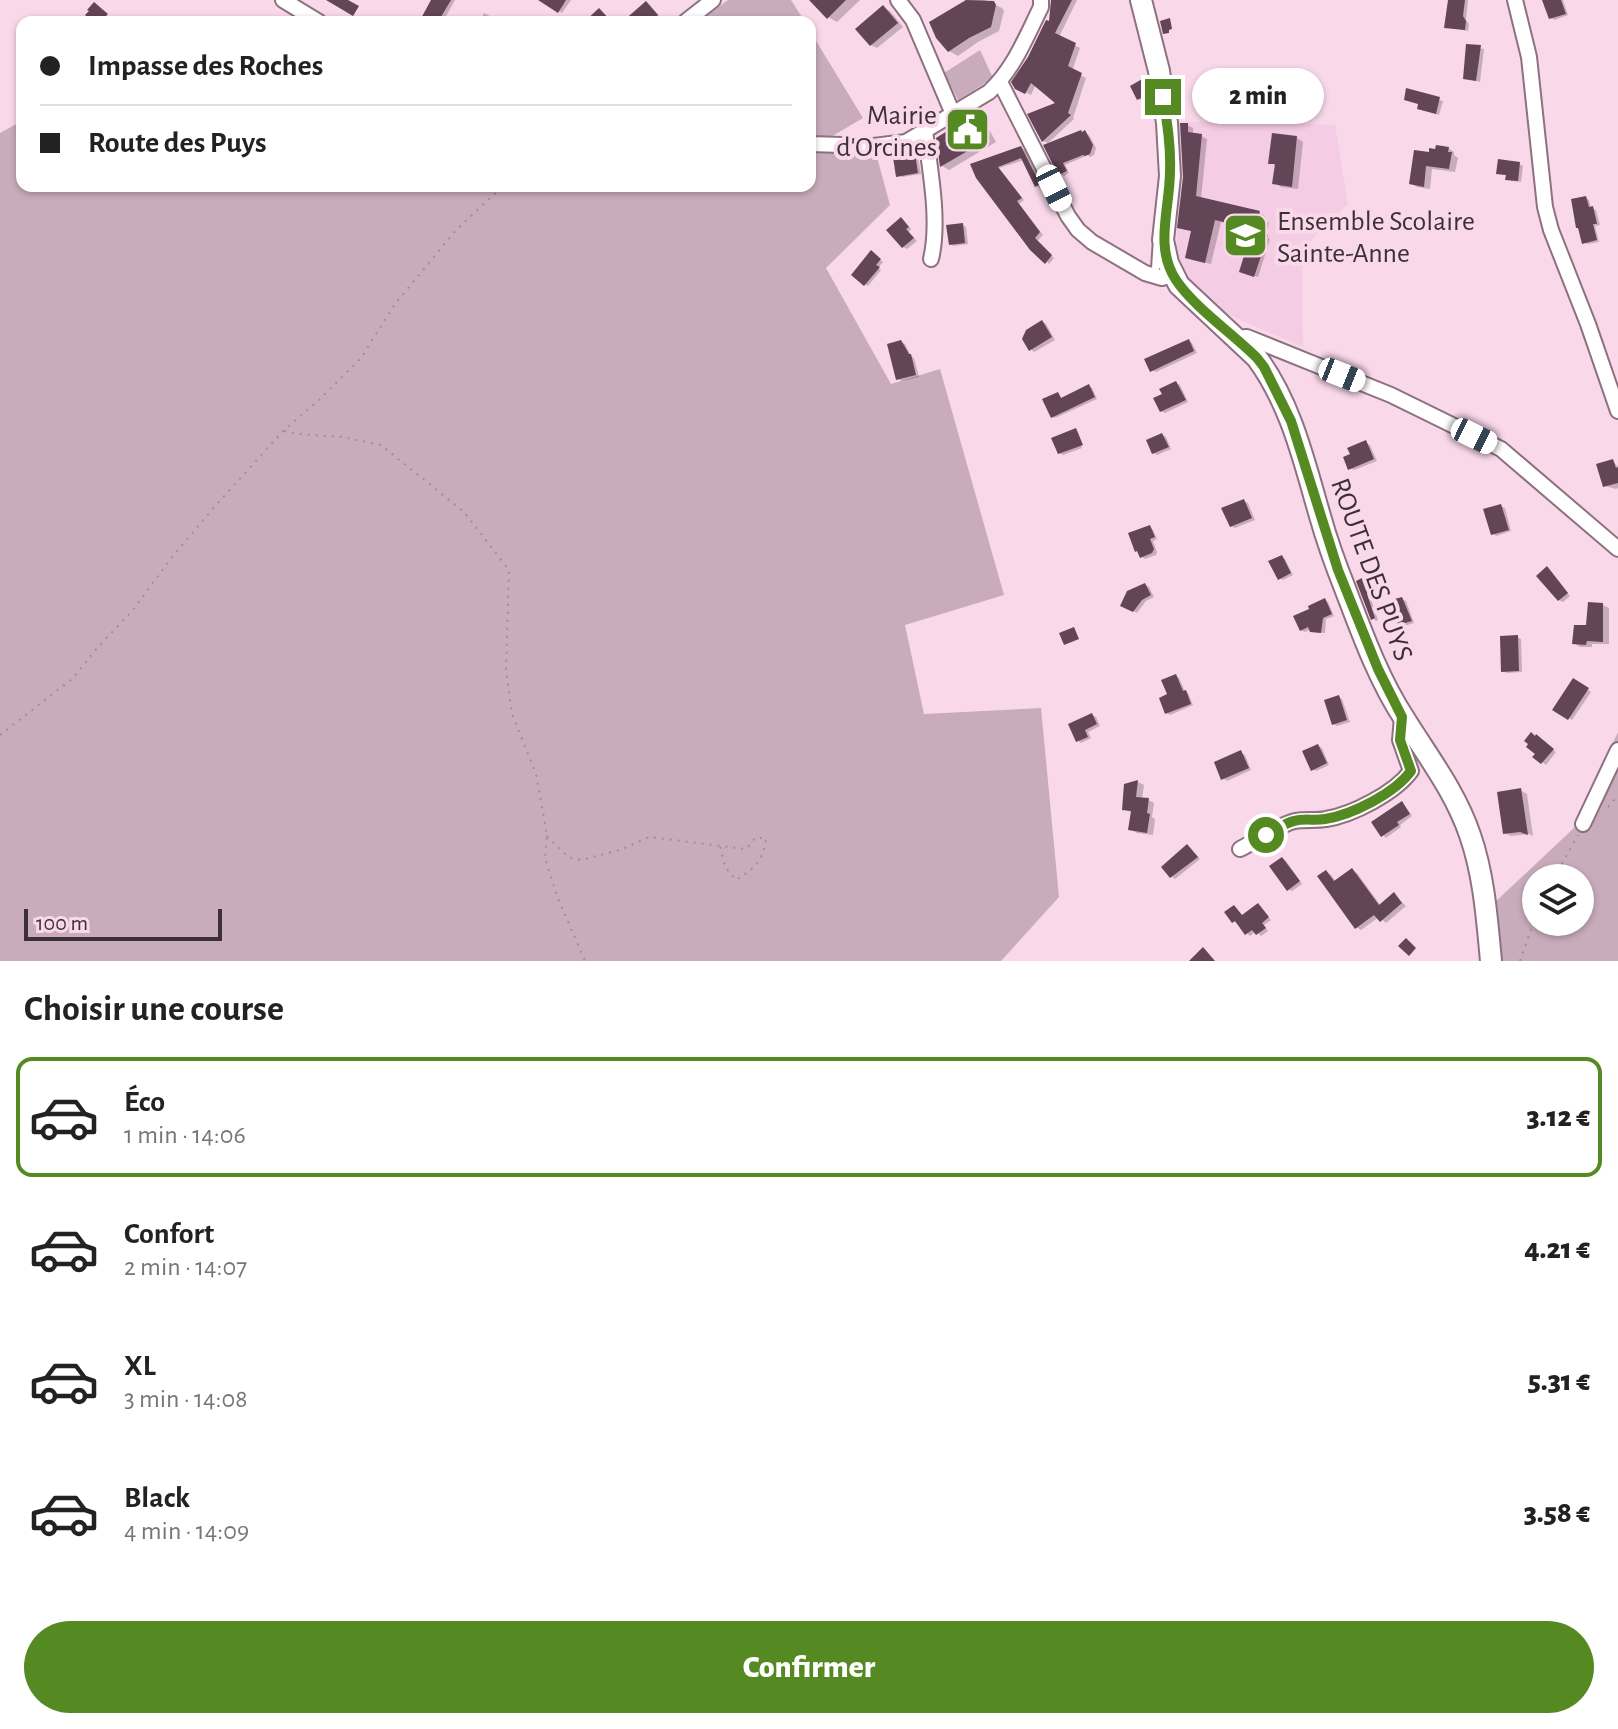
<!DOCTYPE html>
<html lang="fr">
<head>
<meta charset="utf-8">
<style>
	body { margin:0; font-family:"Alegreya Sans",sans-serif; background:#f6f6f6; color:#222; height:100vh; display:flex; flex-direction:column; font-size:30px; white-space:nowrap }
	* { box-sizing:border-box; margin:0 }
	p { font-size:26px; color:#767676 }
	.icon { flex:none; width:44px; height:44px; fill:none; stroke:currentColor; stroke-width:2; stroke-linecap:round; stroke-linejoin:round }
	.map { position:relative; height:961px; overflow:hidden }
	.details { display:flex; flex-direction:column; background:#fff; flex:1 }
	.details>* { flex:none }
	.top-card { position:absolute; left:16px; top:16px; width:800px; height:176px; border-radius:16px; box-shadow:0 2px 6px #0004; display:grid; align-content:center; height:176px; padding:0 24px; background:#fff }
	.tools { position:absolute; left:1522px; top:864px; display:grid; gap:16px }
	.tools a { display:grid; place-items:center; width:72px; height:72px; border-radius:50%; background:#fff; box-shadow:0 2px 6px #0004; font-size:40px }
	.scale { position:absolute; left:24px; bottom:20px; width:198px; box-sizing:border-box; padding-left:8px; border:4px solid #3c3037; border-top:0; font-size:22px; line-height:28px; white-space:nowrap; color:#3c3037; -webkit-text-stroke:6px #f9d8ea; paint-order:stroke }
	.end { position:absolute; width:36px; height:36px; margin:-18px; border:10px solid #558a23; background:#fff; box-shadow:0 0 0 4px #fff }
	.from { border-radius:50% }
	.bubble { position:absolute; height:56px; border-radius:28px; background:#fff; box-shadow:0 2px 6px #0004; font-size:26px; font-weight:800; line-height:56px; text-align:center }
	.car { position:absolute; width:24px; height:48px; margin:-24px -12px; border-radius:10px; box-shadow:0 0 6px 2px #0007; background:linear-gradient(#fff 24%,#345 0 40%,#fff 0 76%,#345 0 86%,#fff 0) }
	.top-card b { display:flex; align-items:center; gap:28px; height:76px; font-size:30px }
	.top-card b+b { border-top:2px solid #e0e0e0 }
	.top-card i { width:20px; height:20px; background:#222 }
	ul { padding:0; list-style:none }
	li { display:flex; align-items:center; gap:24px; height:120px; margin:0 16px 12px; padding:0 8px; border:4px solid transparent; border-radius:16px }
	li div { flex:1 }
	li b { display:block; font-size:30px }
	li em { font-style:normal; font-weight:800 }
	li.selected { border-color:#558a23 }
	li>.icon { width:72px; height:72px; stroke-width:1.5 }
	h2 { padding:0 24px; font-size:36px; line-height:96px }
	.action { display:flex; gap:16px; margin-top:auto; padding:16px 24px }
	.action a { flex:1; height:92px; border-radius:48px; background:#558a23; color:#fff; font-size:32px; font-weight:800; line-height:92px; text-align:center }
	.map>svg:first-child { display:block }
	.built { fill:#f4cce3 }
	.green { fill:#c9acbc; fill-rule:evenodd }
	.shadow { fill:#0003 }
	.building { fill:#624556 }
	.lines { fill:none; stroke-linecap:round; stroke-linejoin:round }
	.service-casing { stroke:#8e7181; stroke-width:11 }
	.minor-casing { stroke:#8e7181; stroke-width:18 }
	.secondary-casing { stroke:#8e7181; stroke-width:24 }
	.path { stroke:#a38c99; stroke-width:2; stroke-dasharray:2 6; stroke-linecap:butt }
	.service { stroke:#fff; stroke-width:7 }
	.minor { stroke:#fff; stroke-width:14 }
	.secondary { stroke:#fff; stroke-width:20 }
	.route { stroke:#558a23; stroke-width:10 }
	.labels { text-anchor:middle; stroke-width:8; stroke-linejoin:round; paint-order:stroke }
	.poi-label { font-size:28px; fill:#3c3037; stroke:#f9d8ea; text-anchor:end }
	.street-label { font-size:28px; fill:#3c3037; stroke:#f9d8ea }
</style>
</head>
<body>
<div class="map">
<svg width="1618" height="961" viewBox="0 0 1618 961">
	<rect width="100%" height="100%" fill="#f9d8ea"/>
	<!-- built -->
	<polygon class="built" points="1175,122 1264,122 1335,125 1348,204 1302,249 1303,347 1220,311 1192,284 1184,270 1176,248 1181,171"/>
	<!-- green -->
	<g class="green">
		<polygon points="728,0 791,0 805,22 698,22"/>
		<polygon points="810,31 863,118 824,141 810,140"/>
		<polygon points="980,50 993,78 958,100 944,73"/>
		<polygon points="22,121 22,186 810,186 810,144 874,146 890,205 826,268 891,384 940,369 1004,595 905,625 924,714 1041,708 1059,897 1001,961 0,961 0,133"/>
		<path d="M 1618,732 L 1618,961 L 1481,961 L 1480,942 L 1492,905 L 1575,827 ZM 1536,878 L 1580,878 L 1580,922 L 1536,922 Z"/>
	</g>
	<!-- shadow -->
	<g class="shadow">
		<polygon points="433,0 455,0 443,22 421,22"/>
		<polygon points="548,0 571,0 562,13 547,3"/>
		<polygon points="812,0 860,0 837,22 828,17"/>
		<polygon points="969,0 985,0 1002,8 1004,11 999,31 978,42 958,56 949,51 931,23"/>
		<polygon points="1052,0 1077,0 1059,37 1080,48 1072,71 1086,78 1073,118 1074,119 1048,143 1043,141 1059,104 1036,84 1031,95 1016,87 1050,24"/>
		<polygon points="1450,0 1468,0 1466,20 1469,24 1468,31 1446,27"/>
		<polygon points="1545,0 1563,0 1568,15 1555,20 1551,18"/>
		<polygon points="650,6 660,17 655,22 628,22"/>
		<polygon points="884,8 890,11 903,27 877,48 871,45"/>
		<polygon points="484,13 499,21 499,22 480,22"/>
		<polygon points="1467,46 1484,49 1480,82 1465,78"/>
		<polygon points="1144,81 1147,83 1152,96 1142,101 1139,99"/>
		<polygon points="1408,91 1443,101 1439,115 1423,110 1420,104"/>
		<polygon points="976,116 984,120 996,142 949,170 942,166"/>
		<polygon points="1187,125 1193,128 1193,135 1201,136 1207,139 1201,199 1259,213 1265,216 1264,220 1269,223 1266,236 1270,239 1258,277 1244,273 1252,253 1257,231 1221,222 1211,264 1193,260 1187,257 1193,232 1180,227"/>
		<polygon points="1085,133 1089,135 1096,148 1094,155 1090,157 1088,155 1065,165 1069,173 1064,176 1060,174 1046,146"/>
		<polygon points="1273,135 1297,138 1303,142 1298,189 1281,187 1275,183 1276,166 1270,162"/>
		<polygon points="1021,148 1025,150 1043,186 1040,188 1037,186 1024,160 999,168 1024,200 1019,204 1043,235 1037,241 1054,258 1049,264 978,177"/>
		<polygon points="1448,148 1454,152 1454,155 1458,158 1455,172 1432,169 1430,189 1417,187 1411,183 1430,154"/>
		<polygon points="914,156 918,158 921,174 902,177 898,175"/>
		<polygon points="1519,164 1523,166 1521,182 1511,181 1508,179 1508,176 1499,173"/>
		<polygon points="1586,198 1589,200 1591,208 1596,210 1600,225 1595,226 1599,242 1587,244 1584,242"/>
		<polygon points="905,222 911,229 909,232 917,241 907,249 903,247"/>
		<polygon points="962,225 966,227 968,244 954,246 951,244"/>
		<polygon points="874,255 883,262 878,268 881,270 868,286 854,275"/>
		<polygon points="1042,322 1046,324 1055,340 1034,352 1031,349"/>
		<polygon points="1189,341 1192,343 1197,353 1156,372 1152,370"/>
		<polygon points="901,342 905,344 911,356 914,358 919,377 902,381 898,379"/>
		<polygon points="1176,383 1180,385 1188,402 1165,413 1161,411"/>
		<polygon points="1088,386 1092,388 1097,399 1055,418 1052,416 1058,394 1062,399"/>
		<polygon points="1075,430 1082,448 1063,455 1059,453"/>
		<polygon points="1162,435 1166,437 1171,449 1157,455 1153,453"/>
		<polygon points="1366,443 1370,445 1377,461 1354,470 1350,468"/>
		<polygon points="1613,461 1618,467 1618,488 1616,489 1605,486"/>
		<polygon points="1244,501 1248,503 1255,520 1235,528 1231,526"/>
		<polygon points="1501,506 1505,508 1511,531 1496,536 1493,533"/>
		<polygon points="1150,527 1153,530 1157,539 1153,541 1157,552 1156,555 1145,559 1142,557"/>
		<polygon points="1282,557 1285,559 1293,575 1283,580 1279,578"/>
		<polygon points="1550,571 1570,596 1563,602 1559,600"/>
		<polygon points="1362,580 1365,583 1372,598 1371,599 1378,620 1376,621 1373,618"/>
		<polygon points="1145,585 1149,587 1154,597 1146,601 1137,613 1123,605"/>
		<polygon points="1402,599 1406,601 1414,623 1404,626 1400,624 1396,611"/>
		<polygon points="1325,600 1328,602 1334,616 1326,619 1325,633 1315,632 1311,629 1305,632 1301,630"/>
		<polygon points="1603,605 1609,608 1609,644 1592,644 1592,647 1580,647 1574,643 1588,627"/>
		<polygon points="1517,637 1521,639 1522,672 1507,673 1503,671"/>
		<polygon points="1176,676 1179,678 1185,691 1188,693 1193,705 1170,715 1167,713"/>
		<polygon points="1574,681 1591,692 1572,720 1555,709"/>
		<polygon points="1339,697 1342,699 1350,722 1337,726 1334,724"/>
		<polygon points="1092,715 1096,717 1100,726 1088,732 1091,738 1081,743 1077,740"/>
		<polygon points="1540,739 1556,752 1546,765 1535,756"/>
		<polygon points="1318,746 1322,748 1329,765 1316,771 1312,769"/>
		<polygon points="1241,753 1245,755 1251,770 1227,781 1223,778"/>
		<polygon points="1138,782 1144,785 1142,799 1148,800 1154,803 1152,817 1155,819 1153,835 1137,833 1130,829 1133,813 1124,809"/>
		<polygon points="1520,790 1527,794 1533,836 1529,834 1511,836 1505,833"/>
		<polygon points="1402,804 1405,806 1412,816 1400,825 1401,827 1386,838 1383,835"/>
		<polygon points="1188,846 1200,859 1175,879 1172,877"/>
		<polygon points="1283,859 1286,861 1302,884 1292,891 1288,889"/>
		<polygon points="1352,871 1357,873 1381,906 1394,895 1406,906 1386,923 1379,917 1361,930 1356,927 1326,872 1331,875 1336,882"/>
		<polygon points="1258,905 1271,920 1264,925 1268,931 1261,936 1256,931 1250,936 1234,921 1234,907 1243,916"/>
	</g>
	<!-- building -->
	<g class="building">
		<polygon points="326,0 348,0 359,6 353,16"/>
		<polygon points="431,0 451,0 438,22 419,22"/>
		<polygon points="538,0 566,0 558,13"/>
		<polygon points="809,0 846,0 827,19"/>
		<polygon points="966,0 994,1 996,5 991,27 969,38 948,52 936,38 929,22"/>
		<polygon points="1051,0 1072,0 1055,33 1076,43 1068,66 1082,73 1068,113 1071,115 1042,142 1027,114 1055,103 1031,83 1025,94 1015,89 1011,82 1028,57 1046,20 1049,21"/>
		<polygon points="1448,0 1465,0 1463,16 1466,21 1465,30 1444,28"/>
		<polygon points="1542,0 1561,0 1566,14 1549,19"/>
		<polygon points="646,1 658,15 649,22 622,22"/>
		<polygon points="94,2 108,14 100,22 93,22 85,15 89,11 87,10"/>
		<polygon points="883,5 898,23 870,46 855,29"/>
		<polygon points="599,8 612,22 584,22"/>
		<polygon points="1170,18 1172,29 1169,30 1169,33 1163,34 1160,21"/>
		<polygon points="1466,44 1481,45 1476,81 1463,79"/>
		<polygon points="1144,78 1149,94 1137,100 1130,86"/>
		<polygon points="1406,88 1440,97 1436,114 1417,109 1418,104 1404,100"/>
		<polygon points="976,113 990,138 940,167 936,138"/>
		<polygon points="1180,123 1188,123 1188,132 1202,134 1196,196 1260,211 1258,217 1264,218 1261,231 1215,220 1205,263 1185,258 1191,231 1177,228 1183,177"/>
		<polygon points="1081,130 1082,132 1085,130 1093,145 1090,154 1085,156 1083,155 1063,163 1067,171 1058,175 1043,145"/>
		<polygon points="1272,133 1297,136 1292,187 1272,184 1275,164 1268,164"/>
		<polygon points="1436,145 1449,147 1448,152 1452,152 1449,169 1426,166 1424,187 1409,184 1414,150 1429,152 1429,148 1435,149"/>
		<polygon points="1021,146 1040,184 1035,187 1021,158 998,167 1022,198 1017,201 1040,232 1035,238 1052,255 1045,264 1030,250 976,178 970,164"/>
		<polygon points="915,154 918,173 896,177 893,157"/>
		<polygon points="1498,159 1520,162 1518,181 1505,180 1506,175 1496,174"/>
		<polygon points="1586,196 1589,207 1593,206 1597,224 1593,224 1597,240 1582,244 1578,228 1576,228 1571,199"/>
		<polygon points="901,217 909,227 906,229 914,238 902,248 886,230"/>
		<polygon points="963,223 965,243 949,245 946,225"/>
		<polygon points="1254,231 1268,235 1254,277 1239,272 1246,249 1250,250"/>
		<polygon points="871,250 881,259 876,265 880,267 864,286 851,275"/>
		<polygon points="1042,320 1052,337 1029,351 1022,339 1026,330"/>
		<polygon points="1189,339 1194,351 1150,372 1144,359"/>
		<polygon points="901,340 909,354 911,354 916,375 896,380 887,344"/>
		<polygon points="1176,381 1186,400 1160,412 1153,398 1162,394 1159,389"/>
		<polygon points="1089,384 1095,397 1051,418 1042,399 1058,392 1061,398"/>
		<polygon points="1076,428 1083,445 1058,454 1051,438"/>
		<polygon points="1162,433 1169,447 1152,454 1146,440"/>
		<polygon points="1366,440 1374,459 1348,470 1343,457 1350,454 1347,448"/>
		<polygon points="1613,459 1616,468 1618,467 1618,483 1603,487 1596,464"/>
		<polygon points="1244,499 1252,518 1230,527 1221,508"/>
		<polygon points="1501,504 1509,530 1491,535 1483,509"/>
		<polygon points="1150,525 1155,537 1150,539 1154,549 1152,553 1140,558 1137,551 1135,552 1128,533"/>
		<polygon points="1282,555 1291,573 1278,580 1268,561"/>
		<polygon points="1547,566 1568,593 1558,601 1536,576"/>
		<polygon points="1362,578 1370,596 1368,597 1375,618 1371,620 1356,581"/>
		<polygon points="1145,583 1151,595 1142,600 1133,612 1120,606 1127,591"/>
		<polygon points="1402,597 1412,621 1398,625 1397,621 1391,620 1394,611 1391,600"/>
		<polygon points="1325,598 1332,614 1323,618 1321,633 1310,632 1308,627 1300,631 1293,616 1309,609 1308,606"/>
		<polygon points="1588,602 1603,603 1603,642 1587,641 1586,645 1572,644 1574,625 1586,625"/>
		<polygon points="1074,627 1079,639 1064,645 1059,633"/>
		<polygon points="1518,635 1519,671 1501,672 1500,636"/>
		<polygon points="1176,674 1183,691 1186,690 1191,704 1165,714 1159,698 1167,694 1161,680"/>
		<polygon points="1573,678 1589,688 1568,720 1552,710"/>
		<polygon points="1339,695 1347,720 1332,725 1324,700"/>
		<polygon points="1092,713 1097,724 1085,730 1088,737 1076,742 1068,724"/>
		<polygon points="1531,732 1535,736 1536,734 1554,749 1541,764 1532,757 1535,754 1526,747 1528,744 1524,741"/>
		<polygon points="1318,744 1327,763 1311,771 1302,751"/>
		<polygon points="1241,750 1249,768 1221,780 1214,762"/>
		<polygon points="1138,780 1136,797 1149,798 1147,813 1150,814 1147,833 1128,830 1131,811 1122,810 1124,784"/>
		<polygon points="1521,788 1528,835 1520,832 1503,834 1497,792"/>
		<polygon points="1402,801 1410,814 1397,822 1399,825 1381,837 1371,822"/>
		<polygon points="1187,844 1198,857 1170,878 1161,867"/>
		<polygon points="1282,857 1300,881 1287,891 1269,866"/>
		<polygon points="1352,868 1379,905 1394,892 1402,903 1380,922 1374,915 1355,929 1317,876 1326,870 1334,881"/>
		<polygon points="1258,903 1269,917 1262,923 1266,928 1256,935 1252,930 1245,935 1235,921 1232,923 1224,912 1234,905 1242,915"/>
		<polygon points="1406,938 1416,948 1409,956 1398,946"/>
		<polygon points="1203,947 1215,961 1189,961"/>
	</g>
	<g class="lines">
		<defs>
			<polyline id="service" points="1155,276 1157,246"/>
			<g id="minor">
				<polyline points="283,0 319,22"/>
				<polyline points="898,0 913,20 953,114"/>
				<polyline points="1515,0 1529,57 1545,207 1551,230 1588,324 1618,411"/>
				<polyline points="685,22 713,0"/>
				<polyline points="1000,82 1068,216 1078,230 1092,242 1145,273 1162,278 1173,275"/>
				<path d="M 925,131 C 930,170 940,221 931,259"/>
				<path d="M 810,144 L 874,146 L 906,142 L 989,92 C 1014,69 1026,37 1041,7 L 1041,0"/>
				<polyline points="1236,338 1247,337 1391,395 1501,449 1618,549"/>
				<polyline points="1583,824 1618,750"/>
				<path d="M 1240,849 C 1254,842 1280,824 1295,821 C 1305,819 1316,821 1326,819 C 1352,815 1395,793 1411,771 L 1400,740 L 1402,717"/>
			</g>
			<path id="secondary" d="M 1141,0 L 1159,71 L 1167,123 L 1170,176 L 1163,240 L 1168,263 L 1179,285 L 1257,358 C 1291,404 1304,461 1320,516 C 1327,541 1336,566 1346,591 C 1362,633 1379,680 1404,718 C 1428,757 1455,791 1470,835 C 1484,875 1487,919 1491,961"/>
		</defs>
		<!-- service casing -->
		<use href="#service" class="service-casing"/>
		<!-- minor casing -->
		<use href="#minor" class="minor-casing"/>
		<!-- secondary casing -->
		<use href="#secondary" class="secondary-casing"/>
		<!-- path -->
		<g class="path">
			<polyline points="284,431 298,434 342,437 381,445 464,512 509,570 506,670 512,714 536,774 547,835 545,858 557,896 585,961"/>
			<polyline points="0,735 72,679 99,646 133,610 172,557 216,505 283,431 319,400 361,358 395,304 456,230 503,186"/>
			<polyline points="1608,807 1618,796"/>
			<path d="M 547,836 L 568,857 L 581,860 L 620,850 L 649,837 L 746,849 L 755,838 L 766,838 C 764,860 755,868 736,880 L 725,867 L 720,846"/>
			<polyline points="1554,878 1578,835"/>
			<polyline points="1520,961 1536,915"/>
		</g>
		<!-- service -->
		<use href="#service" class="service"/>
		<!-- minor -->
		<use href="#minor" class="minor"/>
		<!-- secondary -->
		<use href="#secondary" class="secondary"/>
	</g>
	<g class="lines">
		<!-- route -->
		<path class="route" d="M 1163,97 C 1167,122 1171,146 1170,171 C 1170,208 1154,247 1176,280 C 1194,307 1233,334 1257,358 L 1264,367 L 1291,421 L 1338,570 L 1378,669 L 1402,717 L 1400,740 L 1411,771 C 1395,793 1352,815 1325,819 C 1315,821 1304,818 1294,821 C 1285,823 1275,830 1266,835"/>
	</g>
	<!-- icons -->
	<defs>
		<symbol id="civic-square" viewBox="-11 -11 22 22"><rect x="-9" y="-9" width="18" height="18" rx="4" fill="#558a23" stroke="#f9d8ea"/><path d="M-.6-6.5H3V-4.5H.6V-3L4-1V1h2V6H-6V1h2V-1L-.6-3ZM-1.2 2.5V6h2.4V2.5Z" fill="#fff"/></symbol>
		<symbol id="school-square" viewBox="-11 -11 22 22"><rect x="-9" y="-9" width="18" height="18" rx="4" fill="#558a23" stroke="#f9d8ea"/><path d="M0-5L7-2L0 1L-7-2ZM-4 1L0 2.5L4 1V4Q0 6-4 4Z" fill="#fff"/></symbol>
	</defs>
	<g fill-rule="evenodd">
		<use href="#civic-square" x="942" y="104" width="51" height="51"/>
		<use href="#school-square" x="1220" y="210" width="51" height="51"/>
	</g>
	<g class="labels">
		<!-- poi labels -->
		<g class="poi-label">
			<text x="937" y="124">Mairie<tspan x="937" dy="32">d'Orcines</tspan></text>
			<text x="1277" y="230" text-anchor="start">Ensemble Scolaire<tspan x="1277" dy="32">Sainte-Anne</tspan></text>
		</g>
		<!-- street labels -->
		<g class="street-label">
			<text transform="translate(1373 569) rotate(70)" y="10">ROUTE DES PUYS</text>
		</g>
	</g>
</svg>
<div class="tools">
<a><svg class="icon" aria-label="layers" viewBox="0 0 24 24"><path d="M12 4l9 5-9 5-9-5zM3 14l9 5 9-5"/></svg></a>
</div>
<div class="scale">100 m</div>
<i class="end from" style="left:1266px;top:835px"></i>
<i class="end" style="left:1163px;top:97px"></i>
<div class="bubble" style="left:1192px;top:68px;width:132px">2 min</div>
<i class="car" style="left:1054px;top:188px;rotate:154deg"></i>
<i class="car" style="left:1342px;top:375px;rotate:112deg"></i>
<i class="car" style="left:1474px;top:436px;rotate:116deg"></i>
<div class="top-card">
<b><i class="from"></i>Impasse des Roches</b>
<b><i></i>Route des Puys</b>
</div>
</div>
<section class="details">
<h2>Choisir une course</h2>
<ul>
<li class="selected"><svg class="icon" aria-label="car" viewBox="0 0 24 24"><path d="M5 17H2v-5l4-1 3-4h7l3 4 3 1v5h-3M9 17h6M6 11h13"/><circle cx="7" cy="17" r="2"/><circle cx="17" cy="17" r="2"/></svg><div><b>Éco</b><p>1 min · 14:06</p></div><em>3.12 €</em></li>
<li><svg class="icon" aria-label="car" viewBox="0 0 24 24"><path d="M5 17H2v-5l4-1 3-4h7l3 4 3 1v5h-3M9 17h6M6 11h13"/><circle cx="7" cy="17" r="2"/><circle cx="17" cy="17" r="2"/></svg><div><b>Confort</b><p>2 min · 14:07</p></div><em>4.21 €</em></li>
<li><svg class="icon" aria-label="car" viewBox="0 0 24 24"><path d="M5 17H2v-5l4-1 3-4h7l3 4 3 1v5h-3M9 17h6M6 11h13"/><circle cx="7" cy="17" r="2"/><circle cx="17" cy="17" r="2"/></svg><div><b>XL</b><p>3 min · 14:08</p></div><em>5.31 €</em></li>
<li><svg class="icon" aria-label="car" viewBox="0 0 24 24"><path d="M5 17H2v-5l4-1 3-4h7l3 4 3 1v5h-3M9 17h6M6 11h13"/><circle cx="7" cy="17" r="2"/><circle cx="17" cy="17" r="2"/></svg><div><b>Black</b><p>4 min · 14:09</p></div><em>3.58 €</em></li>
</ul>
<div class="action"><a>Confirmer</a></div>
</section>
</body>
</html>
